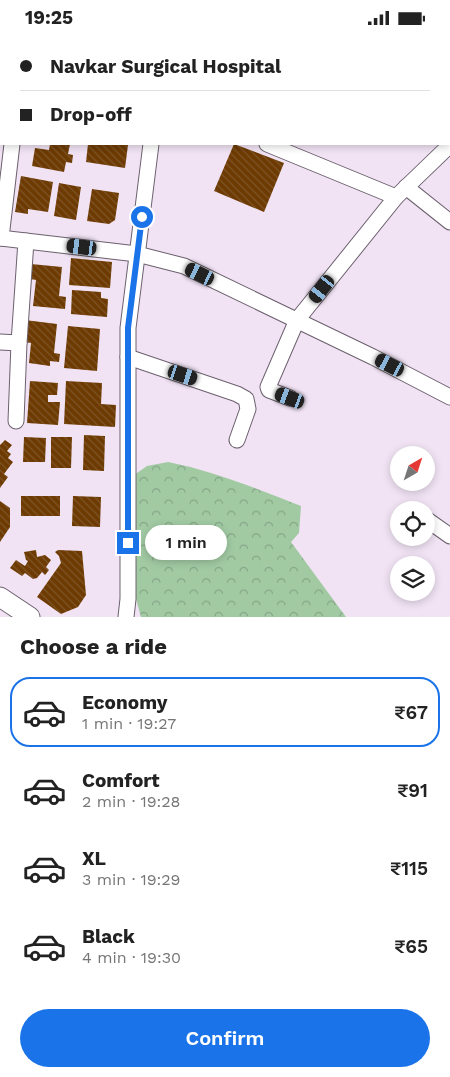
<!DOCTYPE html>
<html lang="en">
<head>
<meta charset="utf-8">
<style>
	body { margin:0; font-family:"Work Sans",sans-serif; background:#f2f2f2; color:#222; height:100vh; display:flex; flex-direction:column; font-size:19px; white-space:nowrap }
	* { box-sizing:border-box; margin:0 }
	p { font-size:16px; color:#767676 }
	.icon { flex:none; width:28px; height:28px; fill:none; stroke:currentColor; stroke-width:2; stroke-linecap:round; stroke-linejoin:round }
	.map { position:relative; height:582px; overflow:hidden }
	.panel { display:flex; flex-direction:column; background:#fff; flex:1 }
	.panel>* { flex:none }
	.top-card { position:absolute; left:0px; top:0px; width:450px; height:110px; box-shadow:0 2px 8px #0003; display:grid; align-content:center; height:110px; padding:0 20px; background:#fff }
	.needle { width:32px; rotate:39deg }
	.fabs { position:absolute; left:390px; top:411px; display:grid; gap:10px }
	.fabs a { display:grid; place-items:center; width:45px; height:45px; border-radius:50%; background:#fff; box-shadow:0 2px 8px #0003; font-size:25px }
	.end { position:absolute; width:22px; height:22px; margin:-11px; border:6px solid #1a73e8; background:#fff; box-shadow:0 0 0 2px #fff }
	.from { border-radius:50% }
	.bubble { position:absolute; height:35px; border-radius:18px; background:#fff; box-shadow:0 2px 8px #0003; font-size:16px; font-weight:600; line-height:35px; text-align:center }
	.car { position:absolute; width:15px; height:30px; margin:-15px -8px; border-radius:6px; box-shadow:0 0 4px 1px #0007; background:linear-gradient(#222 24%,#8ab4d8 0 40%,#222 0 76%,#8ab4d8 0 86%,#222 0) }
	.top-card b { display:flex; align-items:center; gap:18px; height:48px; font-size:19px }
	.top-card b+b { border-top:1px solid #e0e0e0 }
	.top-card i { width:12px; height:12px; background:#222 }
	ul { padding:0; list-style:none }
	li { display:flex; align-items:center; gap:15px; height:70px; margin:0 10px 8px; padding:0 10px; border:2px solid transparent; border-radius:20px }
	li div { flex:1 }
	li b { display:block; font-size:19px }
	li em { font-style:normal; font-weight:600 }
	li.current { border-color:#1a73e8 }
	li>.icon { width:45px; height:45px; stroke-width:1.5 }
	h2 { padding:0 20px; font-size:22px; line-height:60px }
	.action { display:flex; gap:10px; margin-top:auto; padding:10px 20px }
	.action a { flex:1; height:58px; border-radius:30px; background:#1a73e8; color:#fff; font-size:20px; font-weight:600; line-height:58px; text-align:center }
	.status { display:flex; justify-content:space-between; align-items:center; height:35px; padding:0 25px; background:#fff; direction:ltr }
	.status svg { height:14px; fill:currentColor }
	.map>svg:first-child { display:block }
	.park { fill:url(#park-crowns) }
	.building { fill:url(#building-back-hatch) }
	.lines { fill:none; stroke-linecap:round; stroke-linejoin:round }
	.minor-casing { stroke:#6c606e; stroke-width:17 }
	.major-casing { stroke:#6c606e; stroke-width:21 }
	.minor { stroke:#fff; stroke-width:15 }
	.major { stroke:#fff; stroke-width:19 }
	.route { stroke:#1a73e8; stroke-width:6 }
</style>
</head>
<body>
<div class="status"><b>19:25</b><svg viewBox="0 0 49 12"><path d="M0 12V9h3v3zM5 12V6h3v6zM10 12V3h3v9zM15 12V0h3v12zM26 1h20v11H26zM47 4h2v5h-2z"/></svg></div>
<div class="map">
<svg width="450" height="582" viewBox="0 0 450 582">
	<defs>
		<pattern id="park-crowns" width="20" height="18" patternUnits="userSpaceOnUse" patternTransform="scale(1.25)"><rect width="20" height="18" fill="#a1caa3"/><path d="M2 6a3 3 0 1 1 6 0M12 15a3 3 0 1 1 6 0" fill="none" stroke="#84a586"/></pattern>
		<pattern id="building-back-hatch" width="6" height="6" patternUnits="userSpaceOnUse" patternTransform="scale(1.25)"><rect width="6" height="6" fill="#6d3a01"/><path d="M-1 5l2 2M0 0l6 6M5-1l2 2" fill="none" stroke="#7e5528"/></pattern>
	</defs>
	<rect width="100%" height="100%" fill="#f1e3f4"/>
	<!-- park -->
	<path class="park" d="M 168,427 C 214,436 257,454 301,471 L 299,498 L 291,507 L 346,582 L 141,582 L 136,564 L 136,486 L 134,440 L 147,431 Z"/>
	<!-- building -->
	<g class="building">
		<polygon points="50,109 70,109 68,119 73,120 72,128 66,127 64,137 32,131 35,113 49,115"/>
		<polygon points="88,109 128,110 125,133 86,127"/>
		<polygon points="234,109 284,128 264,177 214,156"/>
		<polygon points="21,141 53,147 48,177 28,174 28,179 15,177"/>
		<polygon points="59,148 81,152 76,185 54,181"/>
		<polygon points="92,154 119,158 115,185 109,189 87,186"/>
		<polygon points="71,223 112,227 110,253 69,250"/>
		<polygon points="31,229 62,232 59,261 66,262 65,274 33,271 36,245 30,244"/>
		<polygon points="72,255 101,257 101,263 108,264 107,282 71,279"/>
		<polygon points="25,285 57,289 54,318 60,319 59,327 50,326 50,331 29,328 31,308 23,307"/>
		<polygon points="68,291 100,294 97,336 64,333"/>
		<polygon points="30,346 58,348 57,360 48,360 48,367 60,367 58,390 27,388"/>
		<polygon points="66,346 102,348 101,369 116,370 115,392 64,389"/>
		<polygon points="84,400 105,401 104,436 83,435"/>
		<polygon points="24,402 46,403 45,427 23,427"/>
		<polygon points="51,402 72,402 71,433 51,433"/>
		<polygon points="5,405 12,410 7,416 11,419 8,423 13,427 4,439 8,442 0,453 0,410"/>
		<rect x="21" y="461" width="39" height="20"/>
		<polygon points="73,461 101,462 100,492 72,491"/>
		<polygon points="0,466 10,473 10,492 0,507"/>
		<polygon points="36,515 37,522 45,520 51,525 46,532 49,535 45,540 42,537 37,543 33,544 25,538 22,541 10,533 16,525 25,531 28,526 26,525 24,517"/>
		<polygon points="58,515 82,516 86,560 78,572 61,579 37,562 61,528 59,521 55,517"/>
	</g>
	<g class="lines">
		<defs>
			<g id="minor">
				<polyline points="381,0 384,1"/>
				<polyline points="25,1 25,0"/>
				<polyline points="166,1 167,0"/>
				<polyline points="449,29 450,29"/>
				<polyline points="267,109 396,162 297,285 268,352 269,355 290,363"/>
				<polyline points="406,152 450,187"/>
				<polyline points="396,162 450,110"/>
				<polyline points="0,203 137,219 184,231 373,322 450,362"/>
				<polyline points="1,203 12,109"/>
				<polyline points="0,307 19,308 26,206"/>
				<polyline points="128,322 237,359 246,364 248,374 237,405"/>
				<polyline points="16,386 19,308"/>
				<polyline points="426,484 450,501"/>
				<polyline points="126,582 128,564 128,293 151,109"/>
			</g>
			<polyline id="major" points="0,562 30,582"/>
		</defs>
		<!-- minor casing -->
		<use href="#minor" class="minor-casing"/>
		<!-- major casing -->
		<use href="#major" class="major-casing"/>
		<!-- minor -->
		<use href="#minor" class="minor"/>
		<!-- major -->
		<use href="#major" class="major"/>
	</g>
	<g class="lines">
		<!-- route -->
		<polyline class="route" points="128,508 128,293 142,182"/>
	</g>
</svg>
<div class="fabs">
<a><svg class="needle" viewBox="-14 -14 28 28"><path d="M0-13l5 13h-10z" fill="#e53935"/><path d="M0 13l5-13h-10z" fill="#767676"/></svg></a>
<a><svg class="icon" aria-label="locate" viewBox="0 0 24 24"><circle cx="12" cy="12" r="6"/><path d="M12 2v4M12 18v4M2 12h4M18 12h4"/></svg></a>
<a><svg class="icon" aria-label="layers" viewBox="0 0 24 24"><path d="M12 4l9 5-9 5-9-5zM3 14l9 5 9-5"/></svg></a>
</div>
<i class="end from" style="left:142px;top:182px"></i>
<i class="end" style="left:128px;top:508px"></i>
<div class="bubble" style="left:145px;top:490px;width:82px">1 min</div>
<i class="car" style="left:82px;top:212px;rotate:277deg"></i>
<i class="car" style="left:200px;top:239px;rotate:296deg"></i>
<i class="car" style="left:322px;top:254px;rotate:218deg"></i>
<i class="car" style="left:390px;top:330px;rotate:297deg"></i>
<i class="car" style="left:183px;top:340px;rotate:108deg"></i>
<i class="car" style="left:290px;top:363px;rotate:291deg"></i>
<div class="top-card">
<b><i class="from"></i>Navkar Surgical Hospital</b>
<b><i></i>Drop-off</b>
</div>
</div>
<section class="panel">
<h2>Choose a ride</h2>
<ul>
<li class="current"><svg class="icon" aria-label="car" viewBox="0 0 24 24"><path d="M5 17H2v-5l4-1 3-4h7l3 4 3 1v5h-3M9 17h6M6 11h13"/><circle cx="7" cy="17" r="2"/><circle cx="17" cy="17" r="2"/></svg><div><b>Economy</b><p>1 min · 19:27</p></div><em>₹67</em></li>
<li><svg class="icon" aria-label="car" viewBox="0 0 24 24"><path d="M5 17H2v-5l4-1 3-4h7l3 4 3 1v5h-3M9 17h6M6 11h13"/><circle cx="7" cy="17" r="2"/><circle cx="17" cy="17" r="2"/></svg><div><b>Comfort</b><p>2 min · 19:28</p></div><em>₹91</em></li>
<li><svg class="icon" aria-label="car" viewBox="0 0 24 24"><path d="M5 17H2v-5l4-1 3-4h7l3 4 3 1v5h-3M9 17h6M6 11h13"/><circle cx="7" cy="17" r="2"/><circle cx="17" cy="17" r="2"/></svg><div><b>XL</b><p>3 min · 19:29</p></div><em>₹115</em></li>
<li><svg class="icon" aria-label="car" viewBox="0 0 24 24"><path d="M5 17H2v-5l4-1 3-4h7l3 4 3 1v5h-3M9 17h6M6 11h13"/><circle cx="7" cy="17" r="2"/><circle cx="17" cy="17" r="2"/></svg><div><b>Black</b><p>4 min · 19:30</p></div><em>₹65</em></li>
</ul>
<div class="action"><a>Confirm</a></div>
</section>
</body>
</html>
